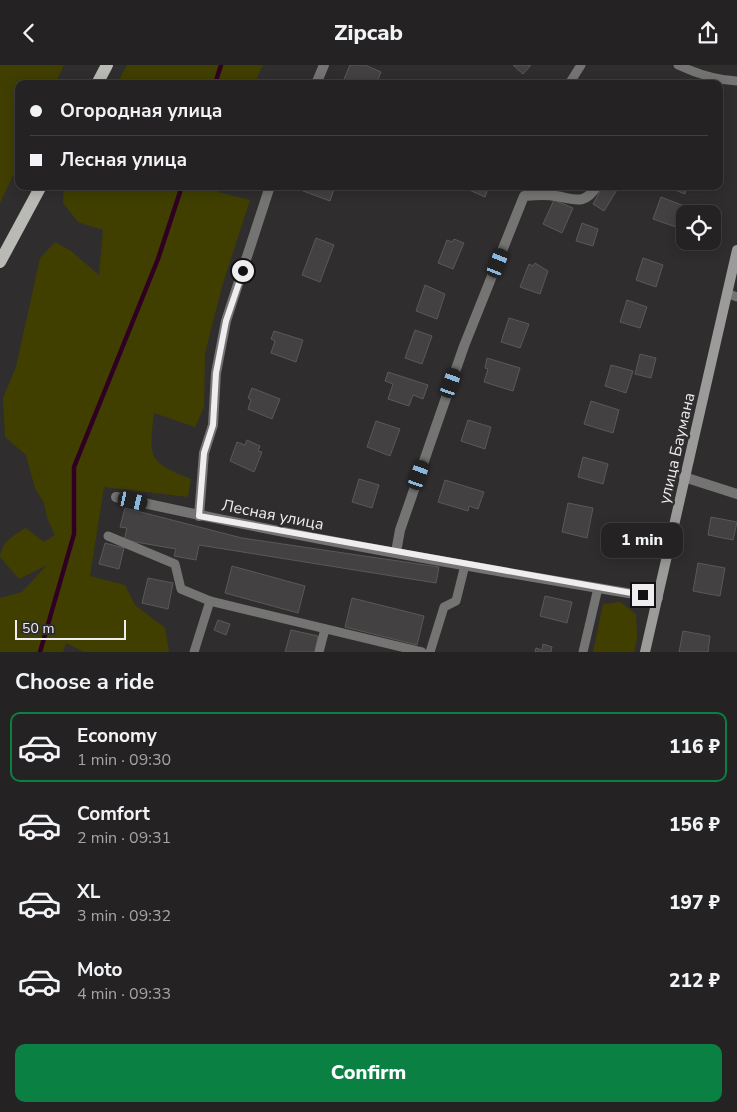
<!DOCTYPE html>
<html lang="en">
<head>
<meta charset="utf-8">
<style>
	body { margin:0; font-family:"Nunito Sans",sans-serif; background:#302f30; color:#f1f3f6; height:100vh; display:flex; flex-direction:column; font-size:19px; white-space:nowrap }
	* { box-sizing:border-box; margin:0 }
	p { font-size:16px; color:#a3a4a6 }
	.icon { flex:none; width:28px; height:28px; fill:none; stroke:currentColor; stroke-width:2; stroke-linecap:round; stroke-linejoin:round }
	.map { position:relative; height:587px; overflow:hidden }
	.panel { display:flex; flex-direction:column; background:#242223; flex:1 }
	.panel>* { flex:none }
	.top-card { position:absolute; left:15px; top:15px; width:708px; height:110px; border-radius:10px; box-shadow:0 2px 12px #0003,0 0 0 1px #413f41; display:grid; align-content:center; height:110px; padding:0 15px; background:#242223 }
	.controls { position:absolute; left:676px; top:140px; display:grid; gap:10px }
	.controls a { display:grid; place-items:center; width:45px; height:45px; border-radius:10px; background:#242223; box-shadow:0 2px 12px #0003,0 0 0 1px #413f41; font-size:25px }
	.scale { position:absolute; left:15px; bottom:12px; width:111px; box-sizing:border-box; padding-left:5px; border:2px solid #efedef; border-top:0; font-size:14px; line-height:18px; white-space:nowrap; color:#efedef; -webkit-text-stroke:4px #302d2f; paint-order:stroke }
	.end { position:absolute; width:22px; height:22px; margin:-11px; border:6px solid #efedef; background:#111; box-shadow:0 0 0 2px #111 }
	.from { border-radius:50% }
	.bubble { position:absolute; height:35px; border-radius:10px; background:#242223; box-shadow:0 2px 12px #0003,0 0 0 1px #413f41; font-size:16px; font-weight:800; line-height:35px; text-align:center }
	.car { position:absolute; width:15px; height:30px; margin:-15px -8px; border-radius:6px; box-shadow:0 0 4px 1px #0007; background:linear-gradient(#222 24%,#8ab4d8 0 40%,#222 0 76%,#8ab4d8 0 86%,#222 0) }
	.top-card b { display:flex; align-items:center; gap:18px; height:48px; font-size:19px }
	.top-card b+b { border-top:1px solid #413f41 }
	.top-card i { width:12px; height:12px; background:#f1f3f6 }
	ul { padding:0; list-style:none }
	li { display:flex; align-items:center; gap:15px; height:70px; margin:0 10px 8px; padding:0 5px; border:2px solid transparent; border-radius:10px }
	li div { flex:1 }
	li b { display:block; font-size:19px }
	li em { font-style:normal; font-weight:800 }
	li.selected { border-color:#0b8043 }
	li>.icon { width:45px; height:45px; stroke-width:1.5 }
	h2 { padding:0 15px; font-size:22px; line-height:60px }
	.action { display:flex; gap:10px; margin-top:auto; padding:10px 15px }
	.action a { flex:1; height:58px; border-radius:10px; background:#0b8043; color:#fff; font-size:20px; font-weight:800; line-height:58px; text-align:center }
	header { display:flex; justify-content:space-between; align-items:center; height:65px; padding:0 15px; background:#242223; font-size:22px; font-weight:800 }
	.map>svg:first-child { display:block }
	.green { fill:#403f00 }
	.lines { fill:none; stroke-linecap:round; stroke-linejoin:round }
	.stream { stroke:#300023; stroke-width:4.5 }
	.building { fill:#444142; stroke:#5b585a }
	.lane { stroke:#747472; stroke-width:9 }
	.street { stroke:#747472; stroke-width:10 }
	.secondary { stroke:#9b9b99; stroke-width:10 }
	.primary { stroke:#b9b9b6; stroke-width:12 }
	.route { stroke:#efedef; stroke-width:6 }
	.labels { text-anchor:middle; stroke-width:5; stroke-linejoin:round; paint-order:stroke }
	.street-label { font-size:16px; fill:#efedef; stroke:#302d2f }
</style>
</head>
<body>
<header><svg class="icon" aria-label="back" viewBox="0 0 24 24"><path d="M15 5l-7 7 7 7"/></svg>Zipcab<svg class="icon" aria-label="share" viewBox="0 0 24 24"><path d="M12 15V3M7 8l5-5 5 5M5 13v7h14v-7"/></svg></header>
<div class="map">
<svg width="737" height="587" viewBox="0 0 737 587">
	<rect width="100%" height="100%" fill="#302d2f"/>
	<!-- green -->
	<g class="green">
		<polygon points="0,0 64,0 55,19 19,19 19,98 0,138"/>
		<polygon points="127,0 263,0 254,19 117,19"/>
		<path d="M 64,121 L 218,121 L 218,127 L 250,135 L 223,218 L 209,272 L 205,289 L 204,342 L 195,362 L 154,348 C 149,393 147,397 191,414 L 188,432 L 104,422 L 90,511 L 125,520 L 135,540 L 165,563 L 169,587 L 84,587 L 66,578 L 63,587 L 0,587 L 0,533 L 22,527 L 47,500 L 19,514 L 0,492 C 2,476 14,470 26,463 L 44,477 L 55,470 L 47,453 L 44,438 L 35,423 L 26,390 L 5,372 L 3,333 L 16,302 L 40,193 L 55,177 L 71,186 L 99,210 L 103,165 L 78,157 L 63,138 Z"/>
		<polygon points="620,537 636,549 637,574 634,587 593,587 603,539"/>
	</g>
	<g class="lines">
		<!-- stream -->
		<g class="stream">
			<polyline points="215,19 221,0"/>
			<polyline points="40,587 74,469 74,402 158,194 182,121"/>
		</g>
	</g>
	<!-- building -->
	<g class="building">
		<polygon points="350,0 365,0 381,7 376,19 342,19"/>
		<polygon points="513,0 531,0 523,9"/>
		<polygon points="304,121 335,121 330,136 303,126"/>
		<polygon points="460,121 489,121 485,132"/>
		<polygon points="603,121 618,123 604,146 593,139"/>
		<polygon points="665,121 687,121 685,129"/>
		<polygon points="661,132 684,141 676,162 653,154"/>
		<polygon points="554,135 573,143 562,168 543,159"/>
		<polygon points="582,158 598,164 593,181 576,176"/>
		<polygon points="316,173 334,180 320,217 302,210"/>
		<polygon points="454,174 464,178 453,204 438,198 447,175 452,177"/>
		<polygon points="643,193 663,200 656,222 636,215"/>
		<polygon points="535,198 548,206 540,229 520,222 529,199 533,201"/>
		<polygon points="425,220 445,229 437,254 416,246"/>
		<polygon points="627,235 647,242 640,263 620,257"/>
		<polygon points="509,253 529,259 520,283 501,277"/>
		<polygon points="415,265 432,271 422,299 405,293"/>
		<polygon points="274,266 303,275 296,297 271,288 275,276 271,274"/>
		<polygon points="640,289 656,293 651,313 635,309"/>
		<polygon points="487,293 520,303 513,326 484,317 488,304 485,303"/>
		<polygon points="611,300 633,306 626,328 605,321"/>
		<polygon points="388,307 428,320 423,334 413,330 409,341 388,334 393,319 385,316"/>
		<polygon points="252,323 280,334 272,354 248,344 251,335 248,333"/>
		<polygon points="591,336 619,345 613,368 584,359"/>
		<polygon points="468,355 491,362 485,384 461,376"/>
		<polygon points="376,356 400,364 390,391 367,382"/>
		<polygon points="247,375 260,381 258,386 262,387 254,407 230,396 237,377 245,380"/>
		<polygon points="583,392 608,399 603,419 578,412"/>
		<polygon points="359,414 379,420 372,443 352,437"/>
		<polygon points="445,415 484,427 478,444 469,441 468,446 438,437"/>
		<polygon points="568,438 593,443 587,473 562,467"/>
		<polygon points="125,443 242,473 439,502 436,518 199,480 196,495 174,491 176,484 124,475 127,463 120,462"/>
		<polygon points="711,452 737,457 733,475 708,470"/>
		<polygon points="105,478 124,483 119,504 99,499"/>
		<polygon points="698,498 725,503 720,531 693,526"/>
		<polygon points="232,501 305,521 298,548 225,528"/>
		<polygon points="148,513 173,518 168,544 142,538"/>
		<polygon points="545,531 572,537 567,558 540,551"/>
		<polygon points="352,533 424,551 417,580 345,562"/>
		<polygon points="218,555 230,559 226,570 214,565"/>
		<polygon points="291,565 318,571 315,587 285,587"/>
		<polygon points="683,566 710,571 708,587 679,587"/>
		<polygon points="543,579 552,582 551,587 535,587 536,583 542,585"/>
	</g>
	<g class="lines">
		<!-- lane -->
		<g class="lane">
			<path d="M 678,0 C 697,9 716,15 737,16"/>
			<polyline points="569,19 581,0"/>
			<polyline points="727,228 737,232"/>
			<polyline points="108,471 175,499 181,524 210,536"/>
			<polyline points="194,587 210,536 422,587"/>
			<polyline points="319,587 325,564"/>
			<polyline points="430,587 444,542 456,536 465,500"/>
			<polyline points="583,587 598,523"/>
		</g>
		<!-- street -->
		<g class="street">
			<polyline points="316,19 324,0"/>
			<polyline points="684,412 737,429"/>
			<path d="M 116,432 C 295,472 477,503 658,533"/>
			<polyline points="199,451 204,388 213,360 216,308 226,256 270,121"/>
			<path d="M 396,487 L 400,465 L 464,281 L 524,131 C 535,130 545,129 556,131 C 575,134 584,141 597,121"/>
		</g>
		<!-- secondary -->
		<polyline class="secondary" points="645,587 737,185"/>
		<!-- primary -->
		<g class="primary">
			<polyline points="97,19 107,0"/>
			<polyline points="0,197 41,121"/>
		</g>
	</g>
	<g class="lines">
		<!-- route -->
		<polyline class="route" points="243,206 226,256 216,308 213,360 204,388 199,451 643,530"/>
	</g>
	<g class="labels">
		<!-- street labels -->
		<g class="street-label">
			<text transform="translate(676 383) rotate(-77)" y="6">улица Баумана</text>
			<text transform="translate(273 449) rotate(11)" y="6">Лесная улица</text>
		</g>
	</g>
</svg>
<div class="controls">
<a><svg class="icon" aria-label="locate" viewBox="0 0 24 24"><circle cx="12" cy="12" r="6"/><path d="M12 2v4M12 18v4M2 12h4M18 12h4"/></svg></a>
</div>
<div class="scale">50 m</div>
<i class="end from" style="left:243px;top:206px"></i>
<i class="end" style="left:643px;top:530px"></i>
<div class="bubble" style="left:601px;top:458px;width:82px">1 min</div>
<i class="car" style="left:498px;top:198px;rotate:22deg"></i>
<i class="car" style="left:451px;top:318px;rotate:19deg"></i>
<i class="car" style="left:419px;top:410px;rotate:19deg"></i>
<i class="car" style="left:133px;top:436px;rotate:103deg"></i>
<div class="top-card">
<b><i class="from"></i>Огородная улица</b>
<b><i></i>Лесная улица</b>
</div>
</div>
<section class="panel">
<h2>Choose a ride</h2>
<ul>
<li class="selected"><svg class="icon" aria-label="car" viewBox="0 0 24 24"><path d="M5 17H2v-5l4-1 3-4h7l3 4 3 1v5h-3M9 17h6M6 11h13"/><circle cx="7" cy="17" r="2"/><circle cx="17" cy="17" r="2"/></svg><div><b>Economy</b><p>1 min · 09:30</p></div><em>116 ₽</em></li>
<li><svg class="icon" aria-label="car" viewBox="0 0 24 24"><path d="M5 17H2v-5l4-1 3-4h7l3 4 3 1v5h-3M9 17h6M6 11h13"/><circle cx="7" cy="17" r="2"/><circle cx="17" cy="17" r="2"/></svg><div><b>Comfort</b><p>2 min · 09:31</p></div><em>156 ₽</em></li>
<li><svg class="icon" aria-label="car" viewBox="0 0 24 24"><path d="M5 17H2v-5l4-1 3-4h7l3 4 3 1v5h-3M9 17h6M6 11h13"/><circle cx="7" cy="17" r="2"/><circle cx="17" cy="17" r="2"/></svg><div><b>XL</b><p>3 min · 09:32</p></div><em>197 ₽</em></li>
<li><svg class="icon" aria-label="car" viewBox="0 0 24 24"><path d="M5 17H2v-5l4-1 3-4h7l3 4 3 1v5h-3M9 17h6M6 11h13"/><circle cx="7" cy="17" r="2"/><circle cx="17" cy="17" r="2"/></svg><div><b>Moto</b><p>4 min · 09:33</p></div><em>212 ₽</em></li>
</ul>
<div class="action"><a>Confirm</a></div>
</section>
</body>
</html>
